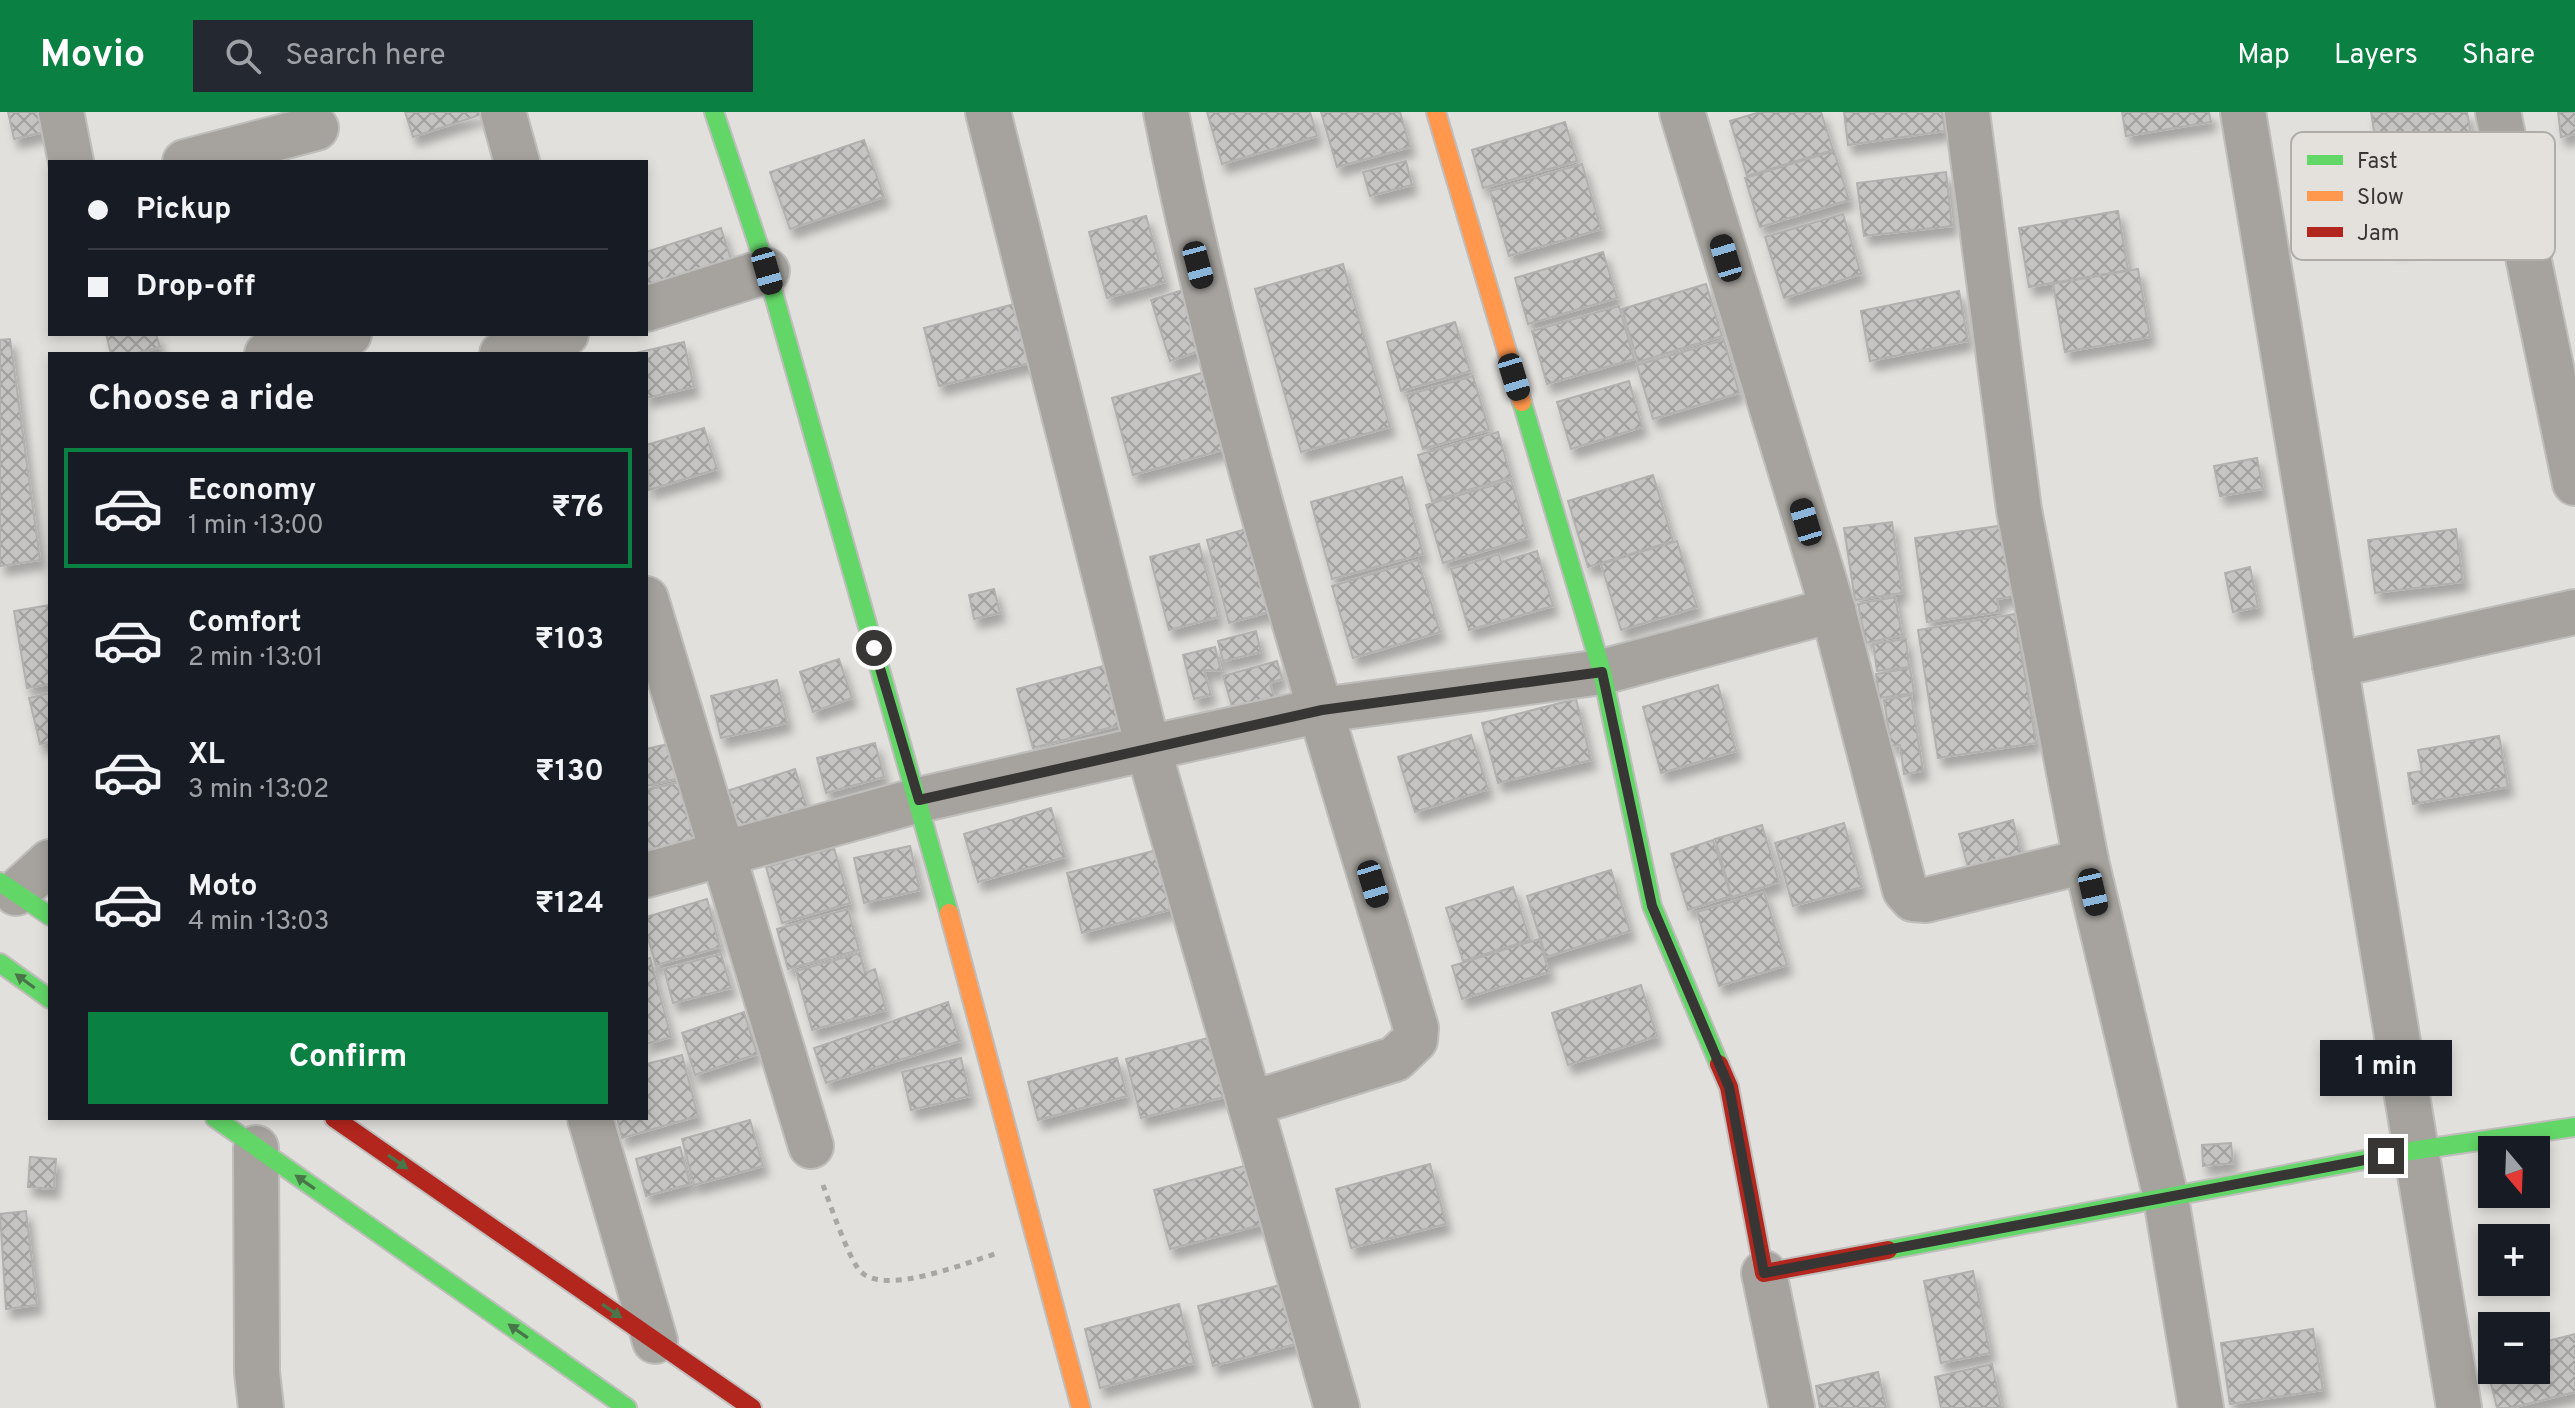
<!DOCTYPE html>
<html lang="en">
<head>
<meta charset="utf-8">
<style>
	body { margin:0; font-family:Overpass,sans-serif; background:#242831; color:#f1f3f6; height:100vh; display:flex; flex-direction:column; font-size:30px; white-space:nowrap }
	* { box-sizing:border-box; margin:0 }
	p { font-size:26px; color:#9ea1a6 }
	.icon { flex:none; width:44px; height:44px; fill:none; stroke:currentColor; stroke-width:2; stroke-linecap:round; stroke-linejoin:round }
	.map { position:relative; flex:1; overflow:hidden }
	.sheet { position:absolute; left:48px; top:240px; width:600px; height:768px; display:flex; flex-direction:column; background:#171b24; border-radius:0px; box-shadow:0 4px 12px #0003 }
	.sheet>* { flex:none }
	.banner { position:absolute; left:48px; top:48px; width:600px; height:176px; border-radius:0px; box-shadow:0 4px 12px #0003; display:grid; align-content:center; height:176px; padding:0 40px; background:#171b24 }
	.needle { width:52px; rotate:161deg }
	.buttons { position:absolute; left:2478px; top:1024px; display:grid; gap:16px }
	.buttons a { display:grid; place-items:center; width:72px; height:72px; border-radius:0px; background:#171b24; box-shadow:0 4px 12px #0003; font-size:40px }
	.end { position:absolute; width:36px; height:36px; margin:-18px; border:10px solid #383634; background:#fff; box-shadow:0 0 0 4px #fff }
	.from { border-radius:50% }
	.bubble { position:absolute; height:56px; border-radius:0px; background:#171b24; box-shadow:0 4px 12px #0003; font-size:26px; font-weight:700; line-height:56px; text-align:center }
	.car { position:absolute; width:24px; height:48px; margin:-24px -12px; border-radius:10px; box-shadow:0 0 6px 2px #0007; background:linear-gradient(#222 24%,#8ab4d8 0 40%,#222 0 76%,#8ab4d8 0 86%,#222 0) }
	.banner b { display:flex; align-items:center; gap:28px; height:76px; font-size:30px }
	.banner b+b { border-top:2px solid #363941 }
	.banner i { width:20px; height:20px; background:#f1f3f6 }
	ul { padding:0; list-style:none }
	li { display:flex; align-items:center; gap:24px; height:120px; margin:0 16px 12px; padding:0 24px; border:4px solid transparent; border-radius:0px }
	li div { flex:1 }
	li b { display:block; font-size:30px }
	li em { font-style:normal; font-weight:700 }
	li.on { border-color:#0b8043 }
	li>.icon { width:72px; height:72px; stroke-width:1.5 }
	h2 { padding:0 40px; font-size:36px; line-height:96px }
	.primary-button { display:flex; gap:16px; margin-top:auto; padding:16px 40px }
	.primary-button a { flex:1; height:92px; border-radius:0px; background:#0b8043; color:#fff; font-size:32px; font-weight:700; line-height:92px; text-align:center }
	header { display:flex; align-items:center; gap:48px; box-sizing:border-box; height:112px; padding:0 40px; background:#0b8043; color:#fff }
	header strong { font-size:38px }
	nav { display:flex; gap:44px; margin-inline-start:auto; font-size:28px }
	.search { width:560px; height:72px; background:#242831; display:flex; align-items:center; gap:20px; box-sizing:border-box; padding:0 28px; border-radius:0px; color:#9ea1a6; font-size:30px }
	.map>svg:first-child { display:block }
	.building { fill:url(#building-cross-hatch); stroke:#b2b0ae; stroke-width:2; filter:url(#shadow) }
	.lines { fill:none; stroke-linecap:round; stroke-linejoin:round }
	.street-casing { stroke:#bfbebc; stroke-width:48 }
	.fast-casing { stroke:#bfbebc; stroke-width:22 }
	.slow-casing { stroke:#bfbebc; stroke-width:22 }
	.jam-casing { stroke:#bfbebc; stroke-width:22 }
	.path { stroke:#aaa7a3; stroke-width:5; stroke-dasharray:6 6; stroke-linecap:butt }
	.street { stroke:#a6a39e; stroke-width:44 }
	.fast { stroke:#63d668; stroke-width:18 }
	.slow { stroke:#ff974d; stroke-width:18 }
	.jam { stroke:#b3261e; stroke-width:18 }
	.oneway { fill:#497649 }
	.route { stroke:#383634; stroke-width:10 }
	.key { fill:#e4e0db; stroke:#b0ada9; stroke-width:2 }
	.key-label { font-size:22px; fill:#383634 }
</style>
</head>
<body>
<header>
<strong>Movio</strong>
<div class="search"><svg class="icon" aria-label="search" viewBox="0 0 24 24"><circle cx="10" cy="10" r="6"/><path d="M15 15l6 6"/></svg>Search here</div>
<nav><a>Map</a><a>Layers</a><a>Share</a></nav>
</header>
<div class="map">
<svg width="2575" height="1296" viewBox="0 0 2575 1296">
	<defs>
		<pattern id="building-cross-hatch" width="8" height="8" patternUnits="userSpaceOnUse" patternTransform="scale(2)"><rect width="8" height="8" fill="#c5c4c2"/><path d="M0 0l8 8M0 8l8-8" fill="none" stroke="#a1a09e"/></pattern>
		<filter id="shadow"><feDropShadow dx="5" dy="9" stdDeviation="4" flood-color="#0004"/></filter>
	</defs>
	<rect width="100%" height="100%" fill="#e2e0dd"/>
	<!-- building -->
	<g class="building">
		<polygon points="8,0 40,0 44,20 14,27"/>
		<polygon points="405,0 482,0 483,2 413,25"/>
		<polygon points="1207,0 1310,0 1317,24 1222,52"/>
		<polygon points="1321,0 1400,0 1410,35 1337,55"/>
		<polygon points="1760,0 1821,0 1833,38 1747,64 1730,9"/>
		<polygon points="1844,0 1942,0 1945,19 1848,33"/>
		<polygon points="2122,0 2209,0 2211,10 2126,24"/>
		<polygon points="2371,0 2467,0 2471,22 2461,24 2469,76 2479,74 2486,119 2392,135"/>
		<polygon points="2558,0 2575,0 2575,22 2561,25"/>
		<polygon points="1565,10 1577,49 1483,76 1472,38"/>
		<polygon points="864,28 884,85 790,117 770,60"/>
		<polygon points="1834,39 1849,88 1760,115 1745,66"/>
		<polygon points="1406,49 1412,73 1370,84 1363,60"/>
		<polygon points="1582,52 1601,117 1509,144 1490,79"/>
		<polygon points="1946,60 1952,114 1864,124 1857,71"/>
		<polygon points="2118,99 2128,158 2029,175 2019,116"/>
		<polygon points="1843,102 1861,162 1784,186 1765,125"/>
		<polygon points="1146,104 1165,170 1107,186 1089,120"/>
		<polygon points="721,116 734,157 646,186 646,140"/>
		<polygon points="1603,140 1617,186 1528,212 1515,166"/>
		<polygon points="1343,152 1390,315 1301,340 1255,177"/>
		<polygon points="2138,157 2150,225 2065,240 2053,172"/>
		<polygon points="1706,172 1722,224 1638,250 1622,197"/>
		<polygon points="1192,175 1199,239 1170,249 1151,188"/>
		<polygon points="1959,179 1968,229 1870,249 1861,199"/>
		<polygon points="1018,191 1033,250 939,274 924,216"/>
		<polygon points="1619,194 1634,247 1547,272 1532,219"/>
		<polygon points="1455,210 1470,259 1401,279 1387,230"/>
		<polygon points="106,222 156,222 160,235 134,242 111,242"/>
		<polygon points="10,227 40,448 0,454 0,228"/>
		<polygon points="1724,228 1739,281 1653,307 1637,253"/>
		<polygon points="684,230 694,275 646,286 646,242 631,242"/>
		<polygon points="1205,260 1226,337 1133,363 1112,286"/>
		<polygon points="1473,264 1489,318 1423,337 1407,283"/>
		<polygon points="1629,269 1642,315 1571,337 1557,290"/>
		<polygon points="704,316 717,357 649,378 646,333"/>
		<polygon points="1498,320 1511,365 1432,389 1418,343"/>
		<polygon points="2257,346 2263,377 2220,384 2214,354"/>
		<polygon points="1653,363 1673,429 1588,455 1568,389"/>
		<polygon points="1402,365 1423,442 1332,467 1311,390"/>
		<polygon points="1511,368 1528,426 1443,451 1426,393"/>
		<polygon points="1892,410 1902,481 1855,488 1844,416"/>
		<polygon points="2005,413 2016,484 1997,487 1999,500 1927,510 1915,426"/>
		<polygon points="1250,416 1272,499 1229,511 1207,428"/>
		<polygon points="2456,417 2463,470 2375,481 2368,428"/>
		<polygon points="1677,429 1697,495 1621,518 1601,452"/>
		<polygon points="1199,432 1218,505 1169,518 1150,445"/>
		<polygon points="1537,439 1553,494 1469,518 1451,457 1499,442 1501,450"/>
		<polygon points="1418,448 1440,520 1353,546 1332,474"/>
		<polygon points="2250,455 2258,495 2233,500 2225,461"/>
		<polygon points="994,477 1000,501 974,507 969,483"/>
		<polygon points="1895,485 1902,523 1866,531 1858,492"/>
		<polygon points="50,493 50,572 27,576 14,499"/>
		<polygon points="2015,502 2036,631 1938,646 1918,518"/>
		<polygon points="1256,519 1261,540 1223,549 1218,529"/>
		<polygon points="1906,527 1909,555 1877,559 1873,532"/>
		<polygon points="1215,535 1221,559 1204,558 1211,583 1194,587 1183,543"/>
		<polygon points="839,547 852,586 813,600 800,560"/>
		<polygon points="1277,549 1282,567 1270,571 1275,589 1234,601 1223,564"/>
		<polygon points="1111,552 1127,611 1033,636 1017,577"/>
		<polygon points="1910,556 1914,581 1879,586 1876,562"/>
		<polygon points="777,568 787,611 721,626 711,584"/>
		<polygon points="1718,573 1736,639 1661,661 1643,595"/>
		<polygon points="50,581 50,630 40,632 29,586"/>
		<polygon points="1911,583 1923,659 1904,662 1900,633 1891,634 1884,588"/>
		<polygon points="1576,587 1591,648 1498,671 1482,611"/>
		<polygon points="1471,623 1488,677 1415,700 1398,645"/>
		<polygon points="2499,624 2508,675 2413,692 2408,661 2422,659 2418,638"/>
		<polygon points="672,631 680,666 646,674 646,637"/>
		<polygon points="875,631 884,665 826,681 817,646"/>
		<polygon points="795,657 807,696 739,716 727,679"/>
		<polygon points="680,670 694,728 646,739 646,678"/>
		<polygon points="1051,696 1065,745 978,770 964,722"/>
		<polygon points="2013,708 2023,749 1970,763 1959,722"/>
		<polygon points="1844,711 1862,775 1793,794 1775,731"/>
		<polygon points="1762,713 1779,770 1732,785 1715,727"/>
		<polygon points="1713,728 1731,784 1688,798 1671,742"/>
		<polygon points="910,734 920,778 864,791 854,746"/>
		<polygon points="834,736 850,791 782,811 766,755"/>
		<polygon points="1161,737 1176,796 1082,821 1067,761"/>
		<polygon points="1611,758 1630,819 1546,845 1527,784"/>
		<polygon points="1513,775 1530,828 1463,849 1446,796"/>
		<polygon points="1764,780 1787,853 1719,874 1697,800"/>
		<polygon points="707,787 720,835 656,853 646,820 646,805"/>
		<polygon points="848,797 859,838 788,857 777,817"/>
		<polygon points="1539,827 1549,860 1462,887 1452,854"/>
		<polygon points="860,841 865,861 875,857 886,898 812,918 796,859"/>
		<polygon points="721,842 731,876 673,891 664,857"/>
		<polygon points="650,846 671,925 646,932 646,847"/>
		<polygon points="1641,873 1657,924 1568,953 1552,901"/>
		<polygon points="948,890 960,929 826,971 814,936"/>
		<polygon points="744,900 757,942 695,963 682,921"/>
		<polygon points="1220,923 1236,982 1141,1006 1126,947"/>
		<polygon points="682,943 698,1004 622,1026 617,1006 646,1006 646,952"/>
		<polygon points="961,946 970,984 911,998 902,960"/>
		<polygon points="1117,946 1127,984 1038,1008 1028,970"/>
		<polygon points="750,1008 763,1054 694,1073 682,1027"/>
		<polygon points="2231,1031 2233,1051 2203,1054 2202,1033"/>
		<polygon points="680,1035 690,1072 646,1084 636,1047"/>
		<polygon points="30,1045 56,1047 54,1077 28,1075"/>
		<polygon points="1430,1052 1446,1112 1351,1136 1336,1077"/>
		<polygon points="1248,1053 1264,1112 1170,1137 1154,1078"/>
		<polygon points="26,1099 37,1193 6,1197 0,1102"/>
		<polygon points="1973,1159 1990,1241 1941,1251 1924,1169"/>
		<polygon points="1292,1170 1307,1229 1213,1254 1198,1194"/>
		<polygon points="1179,1192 1194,1251 1100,1276 1085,1217"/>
		<polygon points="2313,1217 2323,1278 2230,1292 2221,1231"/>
		<polygon points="2575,1222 2575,1280 2511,1296 2497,1296 2484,1244 2492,1242 2492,1258 2536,1258 2536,1232"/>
		<polygon points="1992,1252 2001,1296 1941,1296 1935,1265"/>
		<polygon points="1878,1260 1886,1296 1820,1296 1816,1274"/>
	</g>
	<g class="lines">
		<defs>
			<g id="street">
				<polyline points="61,0 71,50"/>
				<polyline points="503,0 517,50"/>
				<polyline points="988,0 1148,636 1337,1296"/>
				<path d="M 1166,0 C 1227,310 1326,614 1416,916 L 1415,928 L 1395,947 L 1250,992"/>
				<polyline points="1682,0 1833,498 1905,778 1913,787 1926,788 2086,749"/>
				<polyline points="1967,0 2019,398 2086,749 2166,1086 2201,1296"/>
				<polyline points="2243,0 2459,1296"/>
				<polyline points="2498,0 2575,371"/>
				<polyline points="185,50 316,16"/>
				<polyline points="646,197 767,159"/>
				<polyline points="267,242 349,222"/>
				<polyline points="502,242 566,222"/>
				<polyline points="646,487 811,1034"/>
				<polyline points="2335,553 2575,500"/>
				<polyline points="646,763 919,688 1148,636 1322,598 1602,560 1833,498"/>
				<polyline points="16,781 50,750"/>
				<polyline points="590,1006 655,1229"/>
				<polyline points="256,1036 257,1260 261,1296"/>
				<polyline points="1764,1161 1792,1296"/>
			</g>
			<g id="fast">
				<polyline points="714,0 767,159 949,801"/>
				<polyline points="1522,290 1602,560 1652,794 1719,952"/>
				<polyline points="0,770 50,804"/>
				<polyline points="0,851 50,887"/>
				<polyline points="215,1006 627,1296"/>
				<polyline points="1888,1138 2417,1038 2575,1015"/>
			</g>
			<g id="slow">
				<polyline points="1436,0 1522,290"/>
				<polyline points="949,801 1081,1296"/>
			</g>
			<g id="jam">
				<polyline points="1719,952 1729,975 1764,1161 1888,1138"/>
				<polyline points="334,1006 752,1296"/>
			</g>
		</defs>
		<!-- street casing -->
		<use href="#street" class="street-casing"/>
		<!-- fast casing -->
		<use href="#fast" class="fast-casing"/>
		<!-- slow casing -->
		<use href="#slow" class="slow-casing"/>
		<!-- jam casing -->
		<use href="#jam" class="jam-casing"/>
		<!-- path -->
		<path class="path" d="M 823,1073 C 830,1092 848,1145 860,1159 C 884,1185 968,1150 998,1141"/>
		<!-- street -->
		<use href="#street" class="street"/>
		<!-- fast -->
		<use href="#fast" class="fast"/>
		<!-- slow -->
		<use href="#slow" class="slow"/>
		<!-- jam -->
		<use href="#jam" class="jam"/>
	</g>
	<!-- one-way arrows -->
	<defs><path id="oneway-solid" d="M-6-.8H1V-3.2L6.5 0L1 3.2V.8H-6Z" transform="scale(2)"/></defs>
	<g class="oneway">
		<use href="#oneway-solid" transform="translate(25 869) rotate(-144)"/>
		<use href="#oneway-solid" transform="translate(398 1050) rotate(35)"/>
		<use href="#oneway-solid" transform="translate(305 1070) rotate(-145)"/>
		<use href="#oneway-solid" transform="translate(612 1199) rotate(35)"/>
		<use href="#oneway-solid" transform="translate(518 1219) rotate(-145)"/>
	</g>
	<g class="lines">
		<!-- route -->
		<polyline class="route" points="874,536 919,688 1322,598 1602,560 1652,794 1729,975 1764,1161 2386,1044"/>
	</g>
	<!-- legend -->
	<rect x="2291" y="20" width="264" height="128" rx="12" class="key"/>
	<rect x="2307" y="43" width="36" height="10" fill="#63d668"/>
	<rect x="2307" y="79" width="36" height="10" fill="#ff974d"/>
	<rect x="2307" y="115" width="36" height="10" fill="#b3261e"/>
	<g class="key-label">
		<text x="2357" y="56">Fast</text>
		<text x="2357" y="92">Slow</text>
		<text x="2357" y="128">Jam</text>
	</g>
</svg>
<div class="buttons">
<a><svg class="needle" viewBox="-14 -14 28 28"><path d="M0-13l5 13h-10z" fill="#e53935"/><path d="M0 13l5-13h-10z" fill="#9ea1a6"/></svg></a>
<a>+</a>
<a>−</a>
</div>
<i class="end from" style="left:874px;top:536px"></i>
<i class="end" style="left:2386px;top:1044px"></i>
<div class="bubble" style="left:2320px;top:928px;width:132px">1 min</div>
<i class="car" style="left:1726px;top:146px;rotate:343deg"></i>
<i class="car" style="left:1198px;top:153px;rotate:165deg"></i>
<i class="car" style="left:767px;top:159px;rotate:164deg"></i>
<i class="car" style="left:1514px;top:265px;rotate:163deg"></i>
<i class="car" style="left:1806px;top:410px;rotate:343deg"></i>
<i class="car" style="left:1373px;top:772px;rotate:163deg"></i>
<i class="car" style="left:2093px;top:780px;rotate:167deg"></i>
<div class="banner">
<b><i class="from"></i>Pickup</b>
<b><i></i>Drop-off</b>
</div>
<section class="sheet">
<h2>Choose a ride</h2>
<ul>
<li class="on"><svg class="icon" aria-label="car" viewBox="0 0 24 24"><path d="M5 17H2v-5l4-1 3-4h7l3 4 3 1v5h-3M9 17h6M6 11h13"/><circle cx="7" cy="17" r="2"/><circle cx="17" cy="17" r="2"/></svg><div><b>Economy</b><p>1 min · 13:00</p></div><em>₹76</em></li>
<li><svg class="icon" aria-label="car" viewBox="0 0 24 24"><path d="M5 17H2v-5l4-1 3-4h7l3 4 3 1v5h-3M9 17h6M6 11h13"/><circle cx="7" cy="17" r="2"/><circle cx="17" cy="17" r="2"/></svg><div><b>Comfort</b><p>2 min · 13:01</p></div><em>₹103</em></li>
<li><svg class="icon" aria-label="car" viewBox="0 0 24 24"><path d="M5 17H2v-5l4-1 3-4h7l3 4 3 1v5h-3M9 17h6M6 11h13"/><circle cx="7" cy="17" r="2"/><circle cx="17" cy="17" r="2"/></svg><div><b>XL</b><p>3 min · 13:02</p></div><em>₹130</em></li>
<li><svg class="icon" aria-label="car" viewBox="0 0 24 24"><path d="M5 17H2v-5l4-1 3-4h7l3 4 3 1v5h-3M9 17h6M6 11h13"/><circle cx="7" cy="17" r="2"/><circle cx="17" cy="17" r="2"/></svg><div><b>Moto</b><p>4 min · 13:03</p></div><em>₹124</em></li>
</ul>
<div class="primary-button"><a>Confirm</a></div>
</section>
</div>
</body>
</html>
